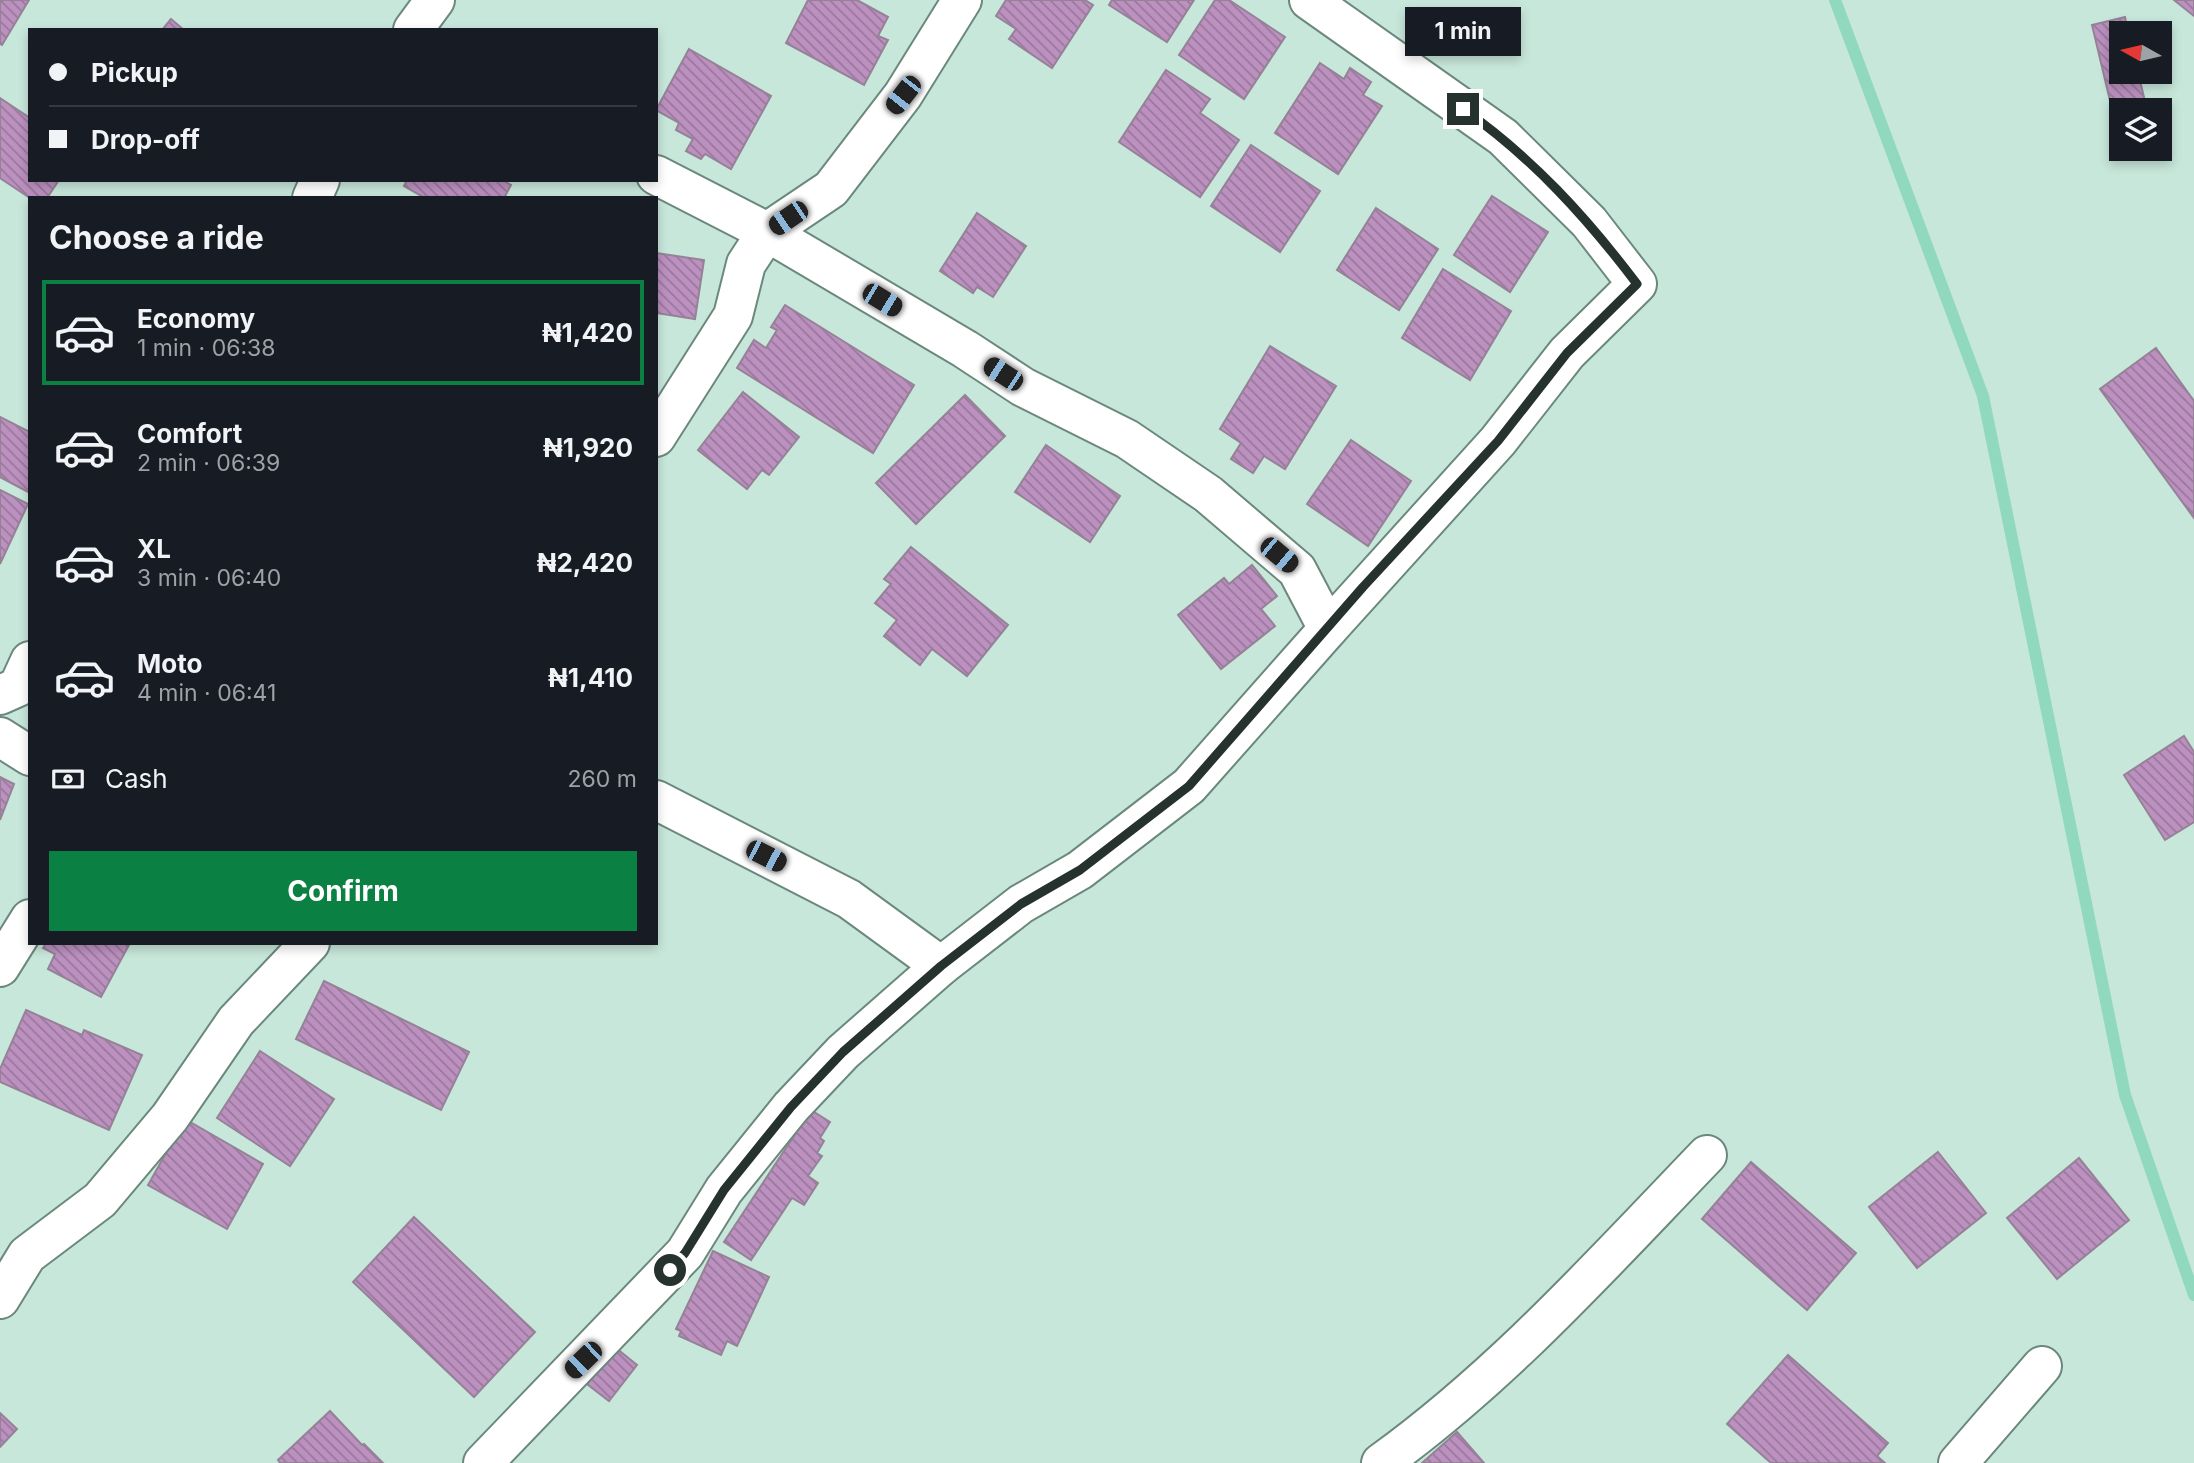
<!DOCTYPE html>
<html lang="en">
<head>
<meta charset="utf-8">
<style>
	body { margin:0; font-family:Inter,sans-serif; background:#20242c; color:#f1f3f6; height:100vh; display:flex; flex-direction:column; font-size:26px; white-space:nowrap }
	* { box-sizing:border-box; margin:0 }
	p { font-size:23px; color:#9ea1a6 }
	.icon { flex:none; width:38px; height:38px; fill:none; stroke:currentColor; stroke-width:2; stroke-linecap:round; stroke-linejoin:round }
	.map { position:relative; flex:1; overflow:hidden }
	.panel { position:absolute; left:28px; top:196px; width:630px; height:749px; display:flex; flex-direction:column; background:#171b24; border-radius:0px; box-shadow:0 4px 10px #0003 }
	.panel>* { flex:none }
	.hud { position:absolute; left:28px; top:28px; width:630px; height:154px; border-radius:0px; box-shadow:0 4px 10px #0003; display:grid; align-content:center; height:154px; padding:0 21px; background:#171b24 }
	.needle { width:46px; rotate:278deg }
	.buttons { position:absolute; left:2109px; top:21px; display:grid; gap:14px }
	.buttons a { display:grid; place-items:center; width:63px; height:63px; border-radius:0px; background:#171b24; box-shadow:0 4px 10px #0003; font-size:35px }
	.end { position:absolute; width:32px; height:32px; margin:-16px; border:9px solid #26322d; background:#fff; box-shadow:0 0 0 4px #fff }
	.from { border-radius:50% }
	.bubble { position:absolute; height:49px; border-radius:0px; background:#171b24; box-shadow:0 4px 10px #0003; font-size:23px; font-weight:700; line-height:49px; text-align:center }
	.car { position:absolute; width:21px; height:42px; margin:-21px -10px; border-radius:9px; box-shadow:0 0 5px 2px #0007; background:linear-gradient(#222 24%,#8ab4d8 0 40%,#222 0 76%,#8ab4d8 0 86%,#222 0) }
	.hud b { display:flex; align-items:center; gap:24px; height:66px; font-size:26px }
	.hud b+b { border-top:2px solid #363941 }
	.hud i { width:18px; height:18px; background:#f1f3f6 }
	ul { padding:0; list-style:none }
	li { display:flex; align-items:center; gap:21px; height:105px; margin:0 14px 10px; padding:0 7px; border:4px solid transparent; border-radius:0px }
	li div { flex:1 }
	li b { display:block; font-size:26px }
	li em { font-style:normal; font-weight:700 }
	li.selected { border-color:#0b8043 }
	li>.icon { width:63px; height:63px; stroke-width:1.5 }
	h2 { padding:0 21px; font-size:32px; line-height:84px }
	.pay { display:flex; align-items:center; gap:18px; height:77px; padding:0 21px; font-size:26px }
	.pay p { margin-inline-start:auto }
	.button { display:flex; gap:14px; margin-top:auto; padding:14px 21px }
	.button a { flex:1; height:80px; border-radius:0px; background:#0b8043; color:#fff; font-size:28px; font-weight:700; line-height:80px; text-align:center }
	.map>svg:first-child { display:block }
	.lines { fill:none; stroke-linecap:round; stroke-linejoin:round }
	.stream { stroke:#90d9bf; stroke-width:12 }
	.building { fill:url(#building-back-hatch); stroke:#958297; stroke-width:2 }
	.street-casing { stroke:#6b887d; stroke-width:42 }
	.street { stroke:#fff; stroke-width:38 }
	.route { stroke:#26322d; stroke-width:9 }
</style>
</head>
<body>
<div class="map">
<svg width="2194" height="1463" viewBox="0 0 2194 1463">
	<defs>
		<pattern id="building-back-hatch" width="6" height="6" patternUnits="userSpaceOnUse" patternTransform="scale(1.75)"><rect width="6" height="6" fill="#bc91c0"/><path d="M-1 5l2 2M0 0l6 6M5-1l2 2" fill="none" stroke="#99779c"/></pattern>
	</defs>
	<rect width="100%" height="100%" fill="#c8e7db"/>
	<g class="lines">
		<!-- stream -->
		<polyline class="stream" points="1835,0 1983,396 2125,1095 2194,1295"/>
	</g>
	<!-- building -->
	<g class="building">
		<polygon points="0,0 29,0 2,45 0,44"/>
		<polygon points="808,0 857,0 888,17 878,36 888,40 864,85 786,43"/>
		<polygon points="1006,0 1085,0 1093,5 1052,68 1009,39 1016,29 996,16"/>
		<polygon points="1112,0 1194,0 1167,42 1109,5"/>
		<polygon points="1215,0 1229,0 1285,37 1244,99 1179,55"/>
		<polygon points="2174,0 2194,0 2194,16"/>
		<polygon points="2125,17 2128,33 2121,33 2121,72 2138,72 2147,110 2121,110 2121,147 2092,25"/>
		<polygon points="171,19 184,30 162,30"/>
		<polygon points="689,49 771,96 731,169 705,154 701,159 686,151 693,139 676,130 679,123 656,110"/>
		<polygon points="1320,63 1344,79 1350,68 1371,82 1363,95 1382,106 1338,174 1275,133"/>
		<polygon points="1166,70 1210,99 1200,113 1239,140 1200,197 1119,142"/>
		<polygon points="0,98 30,118 30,180 59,180 47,198 30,198 0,178"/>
		<polygon points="1251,145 1320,191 1280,252 1211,206"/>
		<polygon points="407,180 502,180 511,185 504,198 425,198 404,186"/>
		<polygon points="1492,196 1548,232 1510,292 1454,255"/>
		<polygon points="1376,208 1438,249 1399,310 1337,270"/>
		<polygon points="977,213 1026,246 993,297 977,287 973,293 940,271"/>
		<polygon points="656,253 704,260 695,319 656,313"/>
		<polygon points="1443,269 1511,311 1470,380 1402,338"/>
		<polygon points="785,305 914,385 873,453 737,368 754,340 766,348 777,330 771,327"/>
		<polygon points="1270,346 1336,386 1285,469 1264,456 1253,473 1231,459 1241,443 1220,429"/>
		<polygon points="2156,348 2194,401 2194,518 2100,389"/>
		<polygon points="743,392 799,437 769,475 762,470 747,489 698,450"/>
		<polygon points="965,395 1005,436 916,524 876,483"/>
		<polygon points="0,417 30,432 30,493 0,477"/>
		<polygon points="1351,440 1411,481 1368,546 1307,504"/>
		<polygon points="1046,445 1120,496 1090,542 1015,492"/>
		<polygon points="0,490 28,504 0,564"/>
		<polygon points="911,547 1008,625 967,676 932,649 920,665 884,636 897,620 875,603 891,584 884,579"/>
		<polygon points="1252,565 1277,596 1261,609 1275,626 1221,669 1178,615 1224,578 1229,584"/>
		<polygon points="2184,736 2194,752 2194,822 2165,840 2124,775"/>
		<polygon points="0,777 14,784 0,820"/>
		<polygon points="46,943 130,943 101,997 48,969 55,954 43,948"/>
		<polygon points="324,981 469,1052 441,1110 296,1039"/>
		<polygon points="26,1010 82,1035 84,1030 142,1055 109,1130 0,1082 0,1069"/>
		<polygon points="260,1051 334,1099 290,1166 217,1118"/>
		<polygon points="811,1110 830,1122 820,1138 824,1141 817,1153 822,1156 808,1176 818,1183 804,1205 792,1198 751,1260 724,1242"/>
		<polygon points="185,1119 263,1164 227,1229 148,1185"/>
		<polygon points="1938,1152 1986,1213 1917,1268 1869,1207"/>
		<polygon points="2079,1158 2129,1220 2057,1279 2007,1218"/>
		<polygon points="1751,1162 1856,1253 1807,1310 1702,1219"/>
		<polygon points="414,1217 535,1332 474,1397 353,1282"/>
		<polygon points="713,1251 769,1277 737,1346 727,1341 721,1355 679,1336 681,1331 676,1329"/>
		<polygon points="616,1348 637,1365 609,1401 587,1384"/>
		<polygon points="1788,1355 1888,1443 1877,1456 1885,1463 1771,1463 1727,1424"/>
		<polygon points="330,1411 362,1445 364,1444 383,1463 280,1463 278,1460"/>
		<polygon points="0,1413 17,1429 0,1447"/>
		<polygon points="1457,1432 1484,1463 1422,1463"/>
	</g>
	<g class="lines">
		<defs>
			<g id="street">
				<polyline points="1309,0 1503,137 1589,222 1637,284 1567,353 1498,441 1328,629"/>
				<polyline points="413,30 435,0"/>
				<polyline points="312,198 320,180"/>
				<polyline points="656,437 733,316 746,264 767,232 831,189 903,95 962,0"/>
				<polyline points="0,695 18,687 30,661"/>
				<polyline points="0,737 30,756"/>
				<polyline points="656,800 849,899 941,966"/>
				<polyline points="0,967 30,919"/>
				<polyline points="0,1299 27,1255 100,1200 170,1117 236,1021 310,943"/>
				<polyline points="483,1463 685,1253 724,1190 791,1107 843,1052 941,966 1021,904 1080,870 1189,786 1328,629 1297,570 1208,494 1127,439 1023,387 965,349 767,232 656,175"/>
				<path d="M 1381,1463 C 1503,1375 1603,1263 1707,1155"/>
				<polyline points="1958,1463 2042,1366"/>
			</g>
		</defs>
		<!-- street casing -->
		<use href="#street" class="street-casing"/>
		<!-- street -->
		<use href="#street" class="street"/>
	</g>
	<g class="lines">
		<!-- route -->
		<path class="route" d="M 670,1270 L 685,1253 L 724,1190 L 791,1107 L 843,1052 L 941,966 L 1021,904 L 1080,870 L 1189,786 L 1363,587 L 1498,441 L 1567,353 L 1637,284 C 1587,218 1532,157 1463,109"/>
	</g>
</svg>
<div class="buttons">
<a><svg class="needle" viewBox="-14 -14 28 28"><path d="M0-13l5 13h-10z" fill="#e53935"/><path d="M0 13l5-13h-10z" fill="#9ea1a6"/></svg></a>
<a><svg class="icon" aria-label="layers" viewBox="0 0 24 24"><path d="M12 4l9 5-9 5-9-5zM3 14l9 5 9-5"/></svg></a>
</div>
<i class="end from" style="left:670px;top:1270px"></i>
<i class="end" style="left:1463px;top:109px"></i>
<div class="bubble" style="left:1405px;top:7px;width:116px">1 min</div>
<i class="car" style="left:903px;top:95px;rotate:218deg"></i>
<i class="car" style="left:788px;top:218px;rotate:236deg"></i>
<i class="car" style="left:882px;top:300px;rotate:121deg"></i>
<i class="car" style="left:1003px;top:374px;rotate:303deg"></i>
<i class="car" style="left:1279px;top:555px;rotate:130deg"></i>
<i class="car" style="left:766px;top:856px;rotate:117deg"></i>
<i class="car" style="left:583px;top:1360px;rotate:226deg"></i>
<div class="hud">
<b><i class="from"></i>Pickup</b>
<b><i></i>Drop-off</b>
</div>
<section class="panel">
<h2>Choose a ride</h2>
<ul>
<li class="selected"><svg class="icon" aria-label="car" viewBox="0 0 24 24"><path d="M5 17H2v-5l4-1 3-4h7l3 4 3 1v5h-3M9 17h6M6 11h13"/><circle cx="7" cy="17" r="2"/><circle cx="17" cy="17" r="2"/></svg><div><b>Economy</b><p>1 min · 06:38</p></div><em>₦1,420</em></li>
<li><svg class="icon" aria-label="car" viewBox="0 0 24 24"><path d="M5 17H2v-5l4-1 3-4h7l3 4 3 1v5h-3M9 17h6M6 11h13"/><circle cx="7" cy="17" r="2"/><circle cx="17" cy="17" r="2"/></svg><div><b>Comfort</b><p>2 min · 06:39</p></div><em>₦1,920</em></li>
<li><svg class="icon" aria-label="car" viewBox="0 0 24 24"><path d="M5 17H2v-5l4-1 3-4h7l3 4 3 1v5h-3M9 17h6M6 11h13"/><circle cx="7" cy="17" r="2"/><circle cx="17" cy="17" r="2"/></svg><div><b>XL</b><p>3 min · 06:40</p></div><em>₦2,420</em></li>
<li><svg class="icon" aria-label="car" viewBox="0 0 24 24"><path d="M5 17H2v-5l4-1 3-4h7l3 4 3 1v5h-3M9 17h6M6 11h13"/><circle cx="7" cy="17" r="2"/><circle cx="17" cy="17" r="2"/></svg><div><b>Moto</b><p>4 min · 06:41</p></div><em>₦1,410</em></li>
</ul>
<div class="pay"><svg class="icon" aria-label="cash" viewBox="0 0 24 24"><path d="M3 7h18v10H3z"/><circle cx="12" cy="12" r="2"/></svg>Cash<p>260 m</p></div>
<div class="button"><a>Confirm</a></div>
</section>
</div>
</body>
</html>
